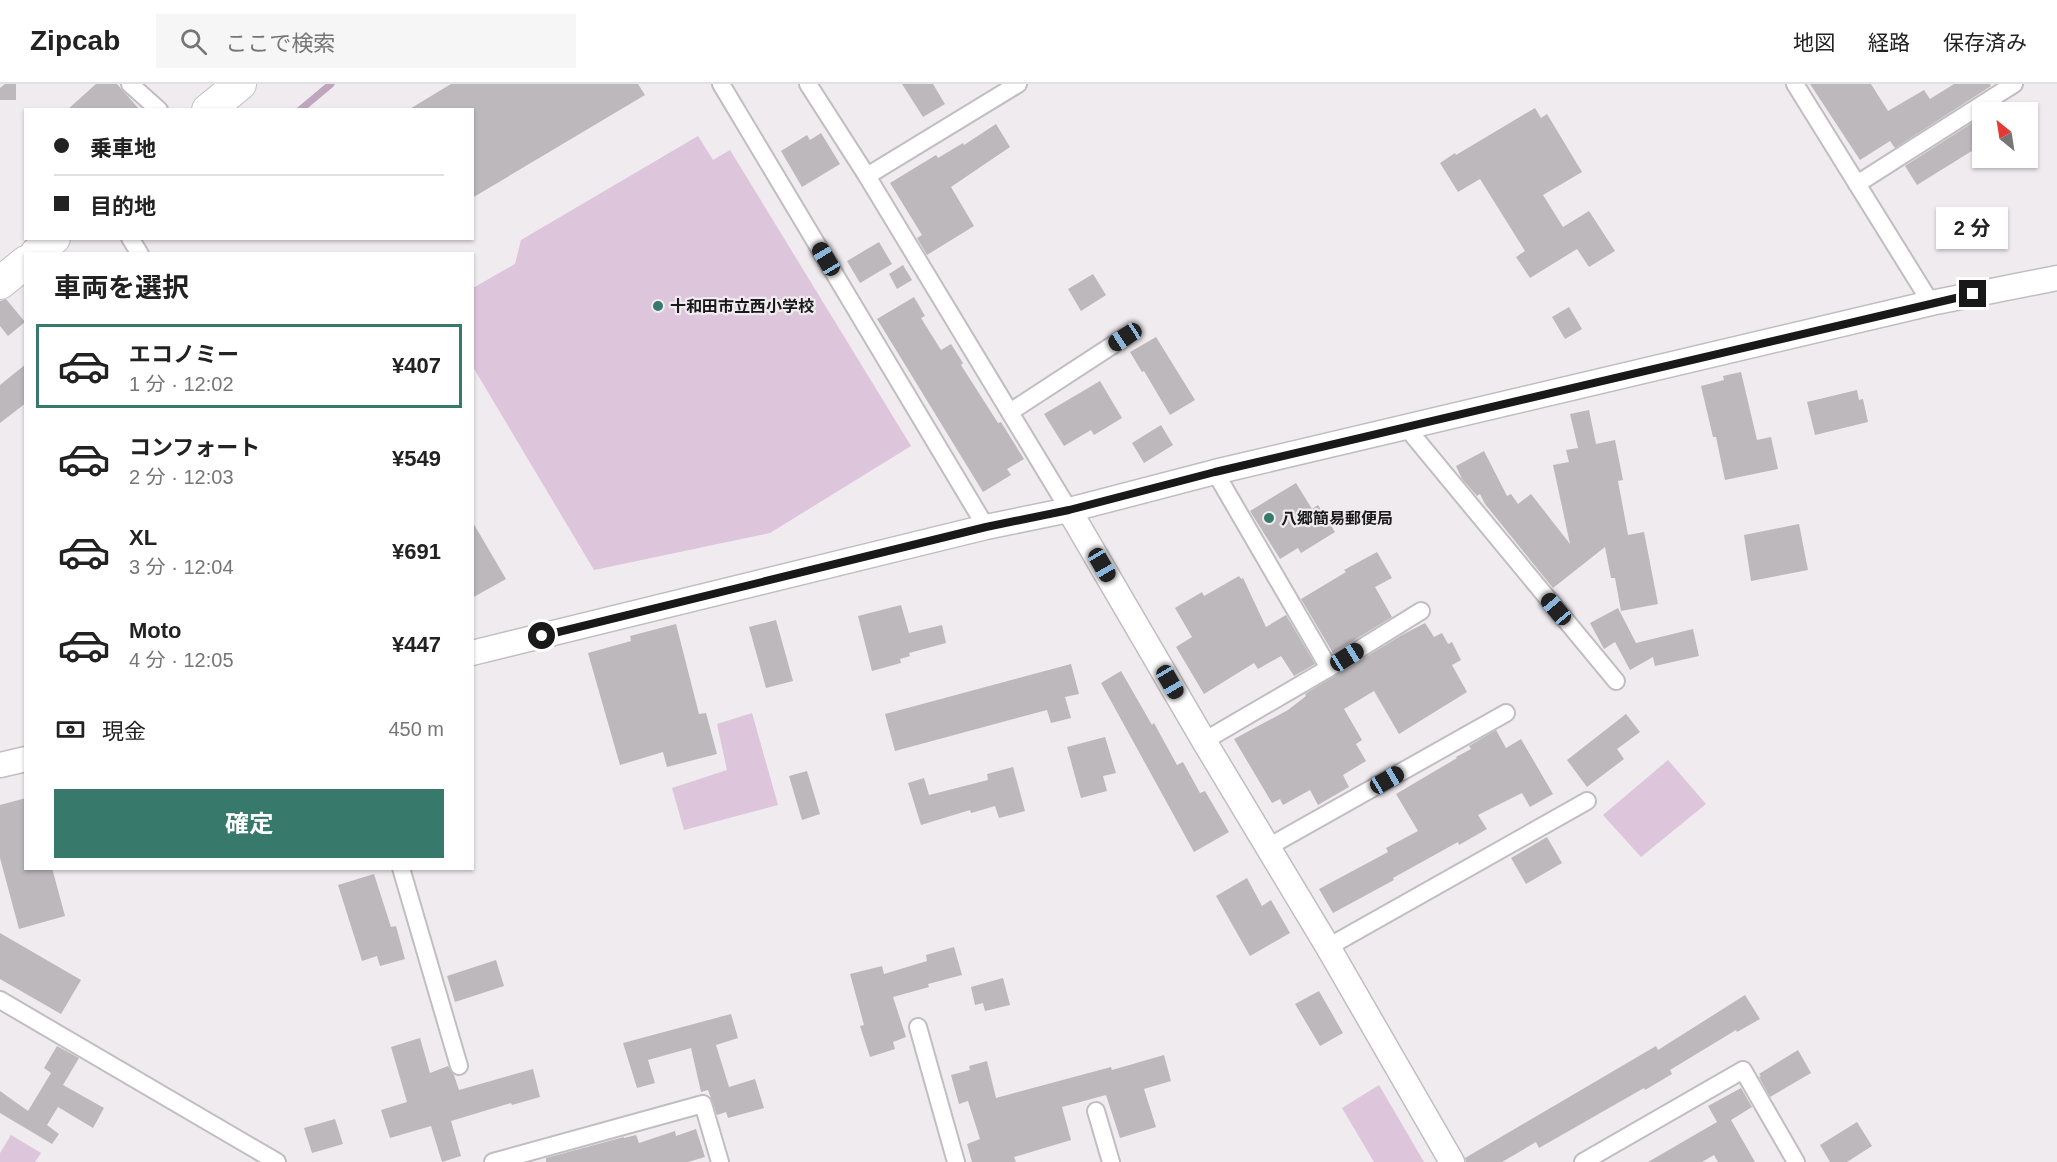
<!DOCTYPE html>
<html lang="ja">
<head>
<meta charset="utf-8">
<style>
	body { margin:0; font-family:Helvetica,"Noto Sans JP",sans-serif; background:#f6f6f6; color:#222; height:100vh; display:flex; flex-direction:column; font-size:22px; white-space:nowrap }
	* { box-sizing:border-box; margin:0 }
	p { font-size:20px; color:#767676 }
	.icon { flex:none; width:33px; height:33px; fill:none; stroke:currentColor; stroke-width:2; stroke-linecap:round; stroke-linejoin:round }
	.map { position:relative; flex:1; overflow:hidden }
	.side { position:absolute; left:24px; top:168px; width:450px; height:618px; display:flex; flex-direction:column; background:#fff; border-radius:0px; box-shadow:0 2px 4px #0004 }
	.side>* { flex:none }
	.top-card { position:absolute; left:24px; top:24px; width:450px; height:132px; border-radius:0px; box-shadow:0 2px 4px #0004; display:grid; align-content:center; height:132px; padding:0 30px; background:#fff }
	.needle { width:39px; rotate:330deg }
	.buttons { position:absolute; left:1972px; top:18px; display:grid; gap:12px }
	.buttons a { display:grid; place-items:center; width:66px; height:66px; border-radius:0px; background:#fff; box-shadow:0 2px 4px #0004; font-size:30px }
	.end { position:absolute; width:27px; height:27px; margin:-14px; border:8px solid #1a191a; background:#fff; box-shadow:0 0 0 3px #fff }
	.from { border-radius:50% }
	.bubble { position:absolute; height:42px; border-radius:0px; background:#fff; box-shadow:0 2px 4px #0004; font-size:20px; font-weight:700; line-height:42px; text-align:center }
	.car { position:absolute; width:18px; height:36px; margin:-18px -9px; border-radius:8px; box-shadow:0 0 4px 2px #0007; background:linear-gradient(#222 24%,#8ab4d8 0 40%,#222 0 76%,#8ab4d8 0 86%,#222 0) }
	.top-card b { display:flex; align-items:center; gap:21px; height:57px; font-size:22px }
	.top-card b+b { border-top:2px solid #e0e0e0 }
	.top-card i { width:15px; height:15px; background:#222 }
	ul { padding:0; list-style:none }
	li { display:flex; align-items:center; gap:18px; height:84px; margin:0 12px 9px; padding:0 18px; border:3px solid transparent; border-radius:0px }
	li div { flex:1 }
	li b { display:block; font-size:22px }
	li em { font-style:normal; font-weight:700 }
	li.selected { border-color:#377a6c }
	li>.icon { width:54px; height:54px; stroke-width:1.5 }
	h2 { padding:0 30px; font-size:27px; line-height:72px }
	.pay { display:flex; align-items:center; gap:15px; height:66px; padding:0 30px; font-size:22px }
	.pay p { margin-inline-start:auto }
	.cta { display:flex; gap:12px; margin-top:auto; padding:12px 30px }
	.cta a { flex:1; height:69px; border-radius:0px; background:#377a6c; color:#fff; font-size:24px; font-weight:700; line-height:69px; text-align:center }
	header { display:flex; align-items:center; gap:36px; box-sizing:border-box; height:84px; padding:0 30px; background:#fff; border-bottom:2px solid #e0e0e0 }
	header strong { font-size:28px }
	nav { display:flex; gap:33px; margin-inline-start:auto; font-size:21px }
	.search { width:420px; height:54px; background:#f6f6f6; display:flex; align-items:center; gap:15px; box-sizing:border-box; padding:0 21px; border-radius:0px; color:#767676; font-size:22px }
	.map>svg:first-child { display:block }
	.green { fill:#ddc5db }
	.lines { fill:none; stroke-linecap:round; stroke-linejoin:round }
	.stream { stroke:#bfa6be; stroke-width:7 }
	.building { fill:#bcb8bc }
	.street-casing { stroke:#c2bdc1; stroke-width:20 }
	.secondary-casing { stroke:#c2bdc1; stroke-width:27 }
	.highway-casing { stroke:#c2bdc1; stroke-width:34 }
	.street { stroke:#fff; stroke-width:16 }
	.secondary { stroke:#fff; stroke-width:24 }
	.highway { stroke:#fff; stroke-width:32 }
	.route { stroke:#1a191a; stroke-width:8 }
	.poi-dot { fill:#377a6c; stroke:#f0ebef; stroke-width:2 }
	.labels { text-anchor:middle; stroke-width:4.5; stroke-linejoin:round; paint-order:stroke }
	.poi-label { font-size:16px; font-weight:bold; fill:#1a191a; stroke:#f0ebef; text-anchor:start }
</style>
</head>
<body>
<header>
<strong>Zipcab</strong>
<div class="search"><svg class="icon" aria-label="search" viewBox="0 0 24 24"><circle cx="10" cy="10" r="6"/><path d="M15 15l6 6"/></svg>ここで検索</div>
<nav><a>地図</a><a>経路</a><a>保存済み</a></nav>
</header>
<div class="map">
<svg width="2057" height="1078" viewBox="0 0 2057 1078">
	<rect width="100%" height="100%" fill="#f0ebef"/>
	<!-- green -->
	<g class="green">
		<polygon points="698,52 713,76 730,66 911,362 770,449 594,486 473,283 473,204 515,180 521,156"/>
		<polygon points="752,629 778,721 684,746 672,704 727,686 717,640"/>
		<polygon points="1668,676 1706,720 1641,773 1603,731"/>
		<polygon points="1379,1001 1424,1078 1374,1078 1342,1024"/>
		<polygon points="11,1051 41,1069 35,1078 0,1078 0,1069"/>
	</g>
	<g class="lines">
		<!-- stream -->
		<polyline class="stream" points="300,26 331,0"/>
	</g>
	<!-- building -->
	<g class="building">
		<polygon points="5,0 16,0 16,16 0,16 0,4"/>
		<polygon points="96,0 117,0 140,26 67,26"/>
		<polygon points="451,0 638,0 645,11 472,114 472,26 408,26"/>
		<polygon points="902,0 933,0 945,20 923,33"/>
		<polygon points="1810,0 1871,0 1888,27 1924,6 1930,15 1954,0 1990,0 1991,2 1895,64 1890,57 1860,76"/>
		<polygon points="1535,24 1541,34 1547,30 1582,88 1543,111 1563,143 1589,127 1615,167 1589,183 1577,165 1530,194 1516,173 1525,167 1480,95 1458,108 1440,79 1455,69 1456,71"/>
		<polygon points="1983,32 1983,60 1917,101 1905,82"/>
		<polygon points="996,40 1010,63 951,103 974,142 927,171 917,154 922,151 890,99 936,71 938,74 963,59 964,61"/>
		<polygon points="821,49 840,80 802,103 781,67 807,51 810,56"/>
		<polygon points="879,158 892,180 860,199 847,177"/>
		<polygon points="903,181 912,196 897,205 889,190"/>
		<polygon points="1093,190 1106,211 1081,227 1068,205"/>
		<polygon points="914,213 925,232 921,234 941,266 951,260 963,279 961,281 998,339 1001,338 1024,375 1007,385 1011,391 983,408 877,235"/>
		<polygon points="6,215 25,238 8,252 0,242 0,217"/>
		<polygon points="1569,223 1582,245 1565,255 1552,233"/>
		<polygon points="1156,253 1195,316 1170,331 1144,287 1142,288 1130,268"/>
		<polygon points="26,280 26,319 0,339 0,301"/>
		<polygon points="1741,288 1757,356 1771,353 1778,385 1725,396 1716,353 1713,353 1701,302 1724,296 1723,292"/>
		<polygon points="1100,297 1122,334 1094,351 1091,346 1064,362 1044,330"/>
		<polygon points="1857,306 1859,316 1863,315 1868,338 1815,351 1807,318"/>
		<polygon points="1589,326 1596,360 1615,356 1623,396 1618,397 1628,451 1644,448 1658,520 1621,527 1615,494 1611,494 1605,463 1553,504 1485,420 1480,410 1477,412 1462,395 1456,382 1484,367 1507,412 1511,410 1518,420 1531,410 1570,460 1553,381 1569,378 1566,366 1578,364 1570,330"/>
		<polygon points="1161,341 1173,361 1144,379 1132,359"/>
		<polygon points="1296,399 1312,425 1318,421 1335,448 1301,469 1298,464 1280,475 1250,427"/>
		<polygon points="472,437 506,495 472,514"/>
		<polygon points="1799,440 1808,486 1751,497 1744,451"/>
		<polygon points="1377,468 1392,494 1375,503 1392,533 1333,569 1301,515 1346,488 1344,486"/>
		<polygon points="1239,492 1241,495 1243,494 1266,543 1286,531 1315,580 1294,592 1281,572 1258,585 1254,579 1204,610 1176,563 1192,553 1175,524 1202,508 1204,512"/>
		<polygon points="901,521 909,549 942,541 946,559 909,569 910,572 900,575 901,579 872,587 858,532"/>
		<polygon points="1618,524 1636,559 1693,545 1699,572 1655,582 1653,573 1630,586 1615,558 1604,565 1590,539"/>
		<polygon points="776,536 793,597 766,604 749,543"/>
		<polygon points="1425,539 1434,553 1442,549 1448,560 1452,558 1461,576 1452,581 1467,608 1399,650 1374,607 1344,625 1362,656 1356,660 1366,677 1343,691 1349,703 1318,721 1310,706 1283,721 1280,715 1272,719 1234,655 1288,626 1306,612 1305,610 1402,551"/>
		<polygon points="676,540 699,630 706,629 717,670 667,683 663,668 620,681 588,569 631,557 630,552"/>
		<polygon points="1071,580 1079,610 1065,613 1071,634 1051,639 1047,626 895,667 885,630"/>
		<polygon points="1121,587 1152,641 1154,639 1177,681 1183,678 1200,709 1205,707 1229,748 1194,768 1101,599"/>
		<polygon points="1626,630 1640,648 1617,665 1624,675 1587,703 1567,676"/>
		<polygon points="1496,646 1506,664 1521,655 1553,710 1530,723 1522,709 1478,731 1487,745 1459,761 1458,758 1393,794 1394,796 1333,829 1319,805 1388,768 1386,764 1418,747 1396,710 1457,674 1456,673 1471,665 1469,662"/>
		<polygon points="1105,653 1116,689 1103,692 1107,707 1081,714 1067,663"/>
		<polygon points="1013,683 1025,727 999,734 995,722 971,729 970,726 921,741 908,699 924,694 929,711 988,696 987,690"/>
		<polygon points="807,687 820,730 802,736 789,692"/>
		<polygon points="26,714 26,784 52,784 65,832 19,845 0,774 0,721"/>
		<polygon points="1547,753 1562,779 1526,800 1511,774"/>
		<polygon points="374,790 391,843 396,842 405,875 380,882 377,872 362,877 338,801"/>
		<polygon points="1247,794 1262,822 1271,816 1290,849 1250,872 1216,812"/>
		<polygon points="0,849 81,896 61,930 0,895"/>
		<polygon points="954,863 962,891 928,900 929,903 893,913 906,953 893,958 895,965 870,973 860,942 864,941 850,890 882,882 884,890 927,877 926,871"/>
		<polygon points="496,876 504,902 455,918 447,892"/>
		<polygon points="1003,894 1010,921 985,927 983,919 975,921 971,903"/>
		<polygon points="1319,907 1343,949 1320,962 1295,920"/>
		<polygon points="1745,911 1760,935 1737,948 1736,946 1670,986 1672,990 1645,1006 1644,1004 1539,1064 1536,1058 1502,1078 1466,1078 1465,1074 1656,962 1658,966"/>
		<polygon points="731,930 738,954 716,961 729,1003 755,995 764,1024 728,1034 726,1028 717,1031 708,1006 701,1008 691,964 648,976 655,999 637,1004 623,959"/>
		<polygon points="420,954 430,989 448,982 454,991 459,1006 533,985 540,1013 512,1021 511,1019 451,1037 461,1072 442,1078 431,1042 390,1054 381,1026 407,1018 391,963"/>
		<polygon points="57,962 79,974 63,1001 104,1024 93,1044 58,1023 47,1041 59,1050 52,1060 0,1029 0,1007 28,1027 51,989 44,984"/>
		<polygon points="1798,966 1811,989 1770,1013 1759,993 1761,992 1759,990"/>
		<polygon points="1164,971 1171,997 1144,1005 1156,1043 1120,1054 1106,1011 1062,1023 1071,1056 1014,1073 1016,1078 972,1078 967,1060 980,1055 968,1017 959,1020 951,991 970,986 969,982 987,977 996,1014 1111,983 1112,986"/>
		<polygon points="1741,1004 1752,1023 1731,1036 1755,1078 1718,1078 1714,1071 1702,1078 1648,1078 1717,1038 1708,1022"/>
		<polygon points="335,1035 343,1060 312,1069 304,1044"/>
		<polygon points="1857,1038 1872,1062 1847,1078 1830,1078 1820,1061"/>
		<polygon points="696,1045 705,1073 688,1078 546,1078 546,1074 624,1053 624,1054 636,1051 639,1059 675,1047 676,1052"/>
	</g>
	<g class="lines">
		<defs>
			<g id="street">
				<polyline points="130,0 159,26"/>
				<polyline points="721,0 986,443"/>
				<polyline points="808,0 867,92 1069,426"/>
				<polyline points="1795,0 1931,219"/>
				<polyline points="867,92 1018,0"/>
				<polyline points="1857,100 2014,0"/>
				<polyline points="130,154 140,170"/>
				<polyline points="1010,328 1125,253"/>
				<polyline points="1406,343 1616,597"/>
				<polyline points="1215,388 1329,584"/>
				<polyline points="1204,657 1329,584 1421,527"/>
				<polyline points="1268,763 1506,629"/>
				<polyline points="401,784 459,982"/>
				<polyline points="1328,863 1587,717"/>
				<polyline points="0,916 277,1078"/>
				<polyline points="918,943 956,1078"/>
				<polyline points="1096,1027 1111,1078"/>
				<polyline points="493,1078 703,1020 720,1078"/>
				<polyline points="1583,1078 1743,986 1796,1078"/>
			</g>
			<g id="secondary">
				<polyline points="1069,426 1204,657 1328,863 1452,1078"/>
				<polyline points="472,569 986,443 1069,426 1215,388 1931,219 2057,194"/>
				<polyline points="0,681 26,675"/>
			</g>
			<g id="highway">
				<polyline points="208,26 240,0"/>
				<polyline points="36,170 54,154"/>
				<polyline points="0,199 26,178"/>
			</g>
		</defs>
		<!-- street casing -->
		<use href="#street" class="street-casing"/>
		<!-- secondary casing -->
		<use href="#secondary" class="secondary-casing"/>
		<!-- highway casing -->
		<use href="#highway" class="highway-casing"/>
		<!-- street -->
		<use href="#street" class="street"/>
		<!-- secondary -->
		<use href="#secondary" class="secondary"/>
		<!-- highway -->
		<use href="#highway" class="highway"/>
	</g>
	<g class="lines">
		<!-- route -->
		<polyline class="route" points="542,552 986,443 1069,426 1215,388 1973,210"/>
	</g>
	<!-- markers -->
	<g class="poi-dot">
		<circle cx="658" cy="222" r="6"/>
		<circle cx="1269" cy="434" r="6"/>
	</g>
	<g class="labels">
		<!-- poi labels -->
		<g class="poi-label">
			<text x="670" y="228">十和田市立西小学校</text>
			<text x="1281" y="440">八郷簡易郵便局</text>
		</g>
	</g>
</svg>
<div class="buttons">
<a><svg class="needle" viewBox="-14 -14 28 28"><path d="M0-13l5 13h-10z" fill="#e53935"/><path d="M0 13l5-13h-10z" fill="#767676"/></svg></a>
</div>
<i class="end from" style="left:542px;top:552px"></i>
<i class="end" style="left:1973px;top:210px"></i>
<div class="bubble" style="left:1936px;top:123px;width:72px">2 分</div>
<i class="car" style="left:826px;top:175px;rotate:329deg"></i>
<i class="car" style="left:1125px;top:253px;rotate:237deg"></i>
<i class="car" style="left:1102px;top:481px;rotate:150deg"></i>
<i class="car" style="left:1556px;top:525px;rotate:320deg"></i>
<i class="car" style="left:1347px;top:573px;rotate:58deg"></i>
<i class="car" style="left:1170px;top:598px;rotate:150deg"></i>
<i class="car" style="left:1387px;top:696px;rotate:60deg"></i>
<div class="top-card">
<b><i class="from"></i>乗車地</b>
<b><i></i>目的地</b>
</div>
<section class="side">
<h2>車両を選択</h2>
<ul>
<li class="selected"><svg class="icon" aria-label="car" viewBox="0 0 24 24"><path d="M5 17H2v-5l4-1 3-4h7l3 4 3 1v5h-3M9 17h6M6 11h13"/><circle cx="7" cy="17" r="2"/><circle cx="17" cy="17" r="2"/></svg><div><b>エコノミー</b><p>1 分 · 12:02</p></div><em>¥407</em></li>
<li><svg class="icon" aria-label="car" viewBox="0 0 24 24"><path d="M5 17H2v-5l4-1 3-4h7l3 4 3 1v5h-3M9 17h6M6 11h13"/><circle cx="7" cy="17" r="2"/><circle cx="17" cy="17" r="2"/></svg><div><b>コンフォート</b><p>2 分 · 12:03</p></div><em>¥549</em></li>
<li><svg class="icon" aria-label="car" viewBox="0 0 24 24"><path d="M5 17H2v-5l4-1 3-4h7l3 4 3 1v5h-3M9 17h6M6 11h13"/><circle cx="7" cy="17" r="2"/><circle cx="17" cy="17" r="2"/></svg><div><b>XL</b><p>3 分 · 12:04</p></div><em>¥691</em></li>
<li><svg class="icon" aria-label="car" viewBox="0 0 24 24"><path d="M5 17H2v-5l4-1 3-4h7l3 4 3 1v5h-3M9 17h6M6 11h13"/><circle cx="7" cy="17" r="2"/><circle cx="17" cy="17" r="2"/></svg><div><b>Moto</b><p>4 分 · 12:05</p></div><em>¥447</em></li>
</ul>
<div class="pay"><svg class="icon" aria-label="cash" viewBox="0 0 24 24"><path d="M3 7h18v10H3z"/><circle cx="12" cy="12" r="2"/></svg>現金<p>450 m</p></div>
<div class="cta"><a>確定</a></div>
</section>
</div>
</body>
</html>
